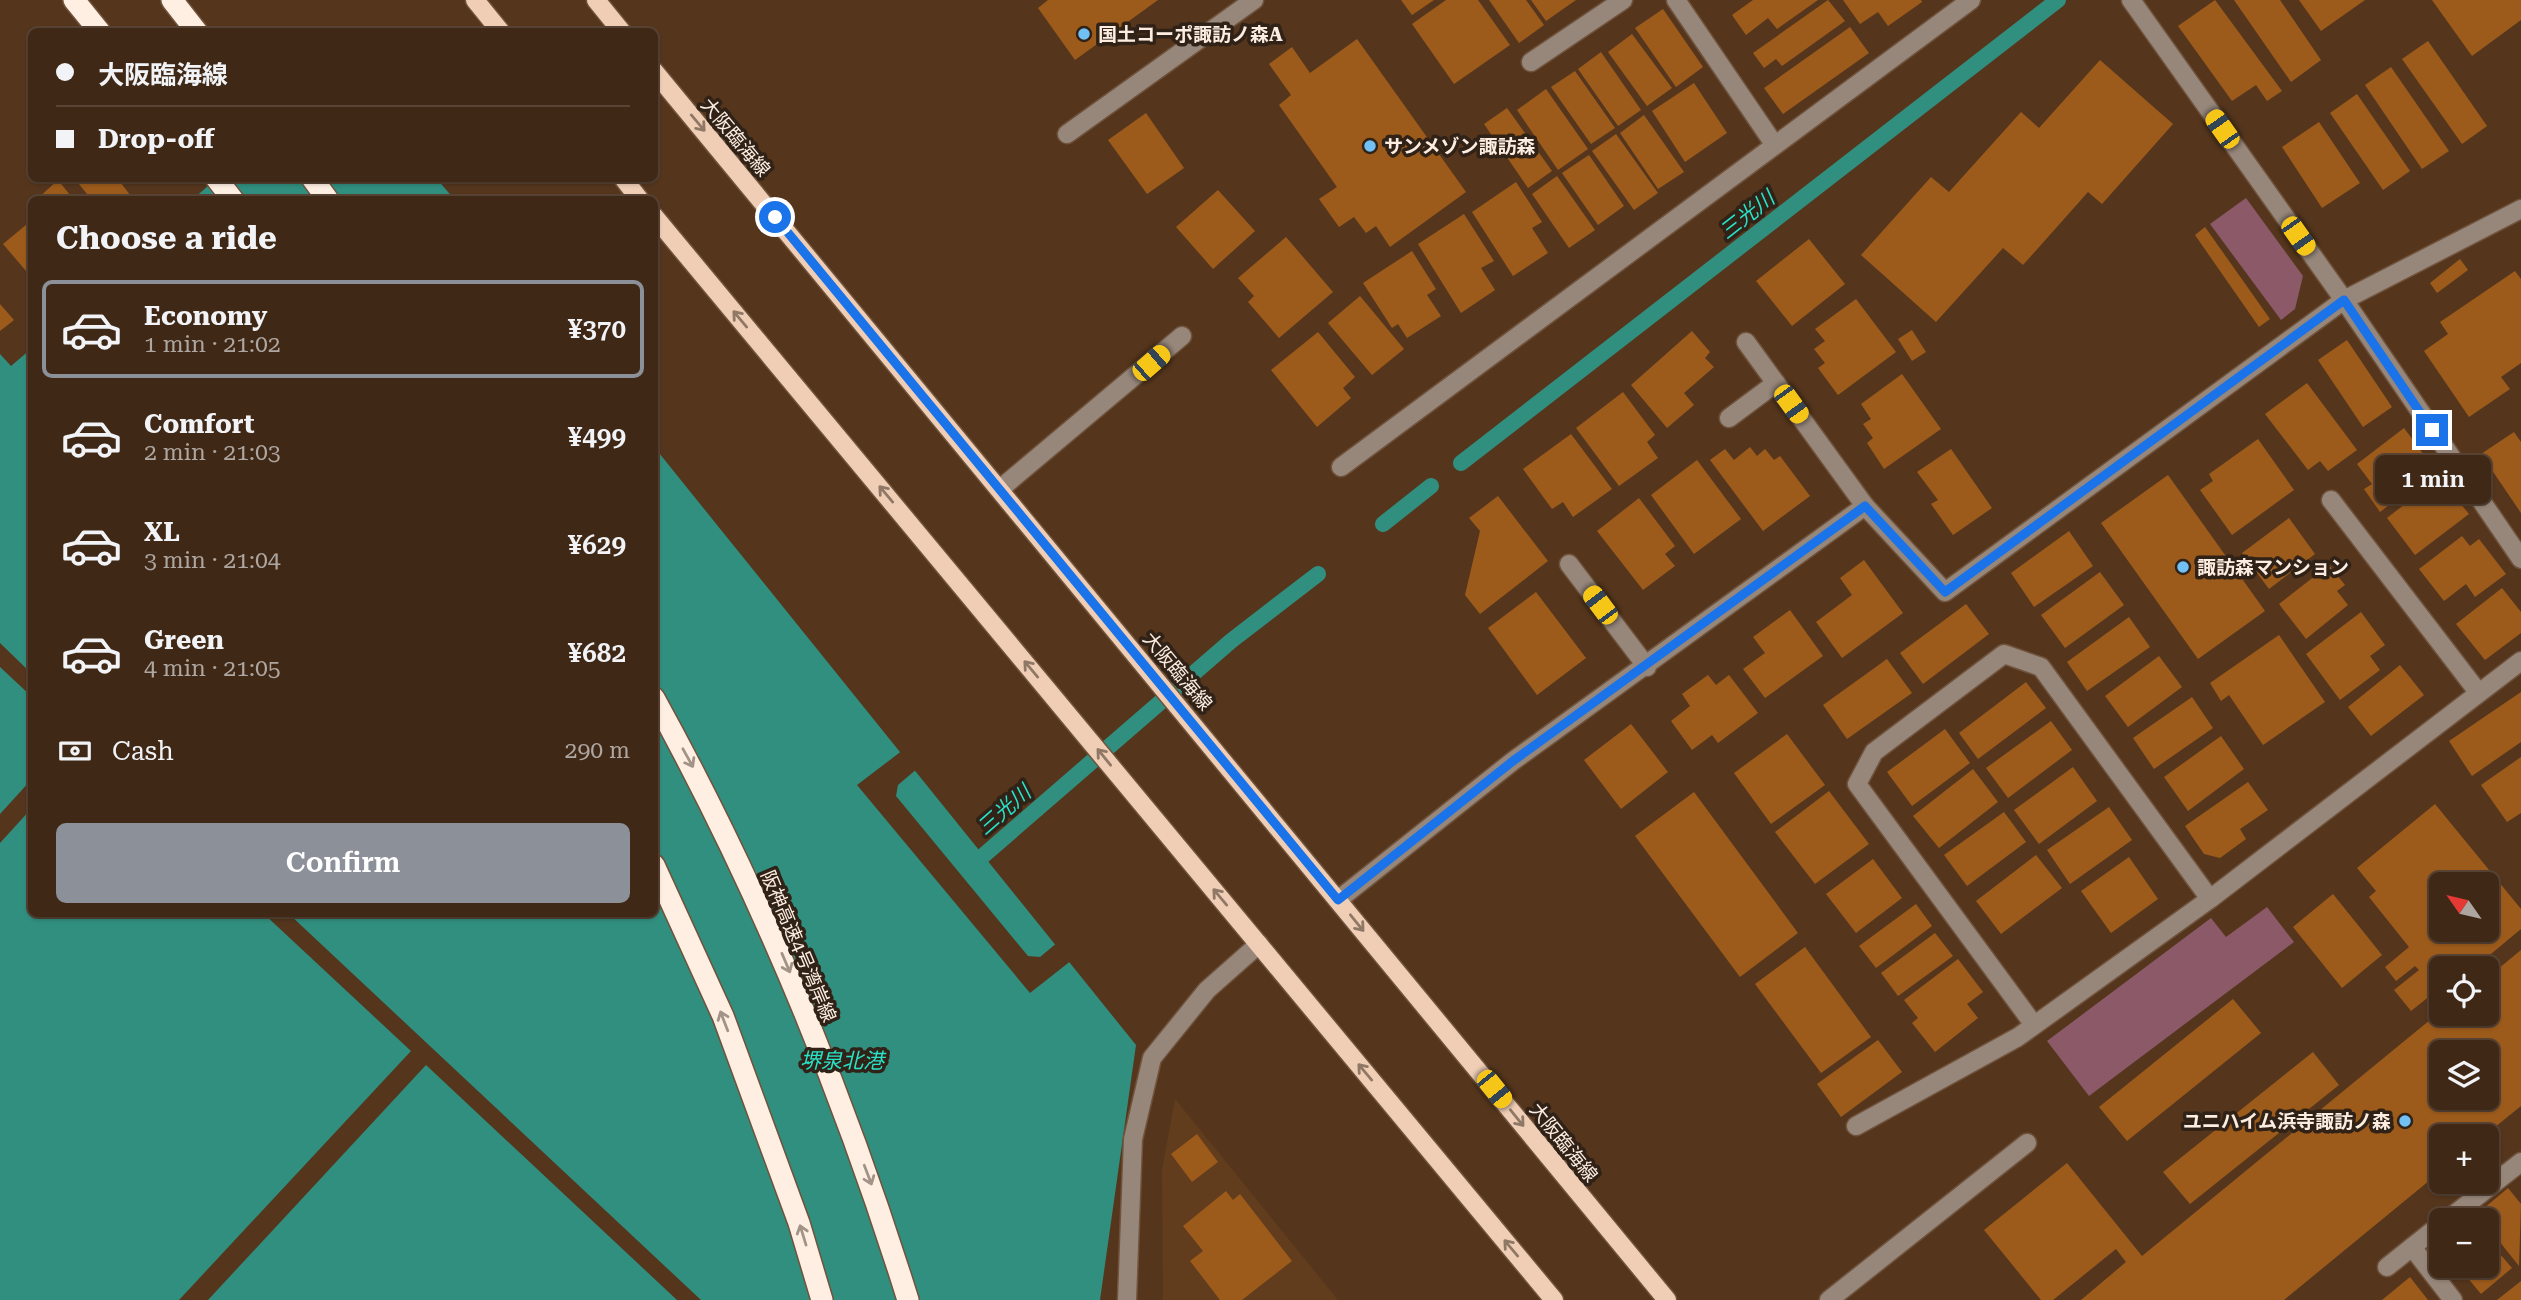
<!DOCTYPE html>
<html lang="en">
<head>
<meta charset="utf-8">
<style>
	body { margin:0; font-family:"Roboto Serif","Noto Sans JP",serif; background:#4b3423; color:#f1f3f6; height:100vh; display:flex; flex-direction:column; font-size:26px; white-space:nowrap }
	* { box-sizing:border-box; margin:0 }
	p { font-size:23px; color:#aea6a1 }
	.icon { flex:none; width:38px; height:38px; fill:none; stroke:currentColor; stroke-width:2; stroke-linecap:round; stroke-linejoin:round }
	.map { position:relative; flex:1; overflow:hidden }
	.side { position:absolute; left:28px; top:196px; width:630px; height:721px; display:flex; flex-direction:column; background:#402816; border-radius:10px; box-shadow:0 2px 5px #0004,0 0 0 2px #594435 }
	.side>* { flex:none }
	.banner { position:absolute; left:28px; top:28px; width:630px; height:154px; border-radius:10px; box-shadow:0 2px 5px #0004,0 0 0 2px #594435; display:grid; align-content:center; height:154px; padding:0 28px; background:#402816 }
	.needle { width:46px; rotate:304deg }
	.tools { position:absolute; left:2429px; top:872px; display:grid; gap:14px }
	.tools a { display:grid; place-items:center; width:70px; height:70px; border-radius:10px; background:#402816; box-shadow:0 2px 5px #0004,0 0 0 2px #594435; font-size:35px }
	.end { position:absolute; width:32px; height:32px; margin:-16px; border:9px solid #1a73e8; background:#fff; box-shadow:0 0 0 4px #fff }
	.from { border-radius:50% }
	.bubble { position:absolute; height:49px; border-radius:10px; background:#402816; box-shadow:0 2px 5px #0004,0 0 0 2px #594435; font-size:23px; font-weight:600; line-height:49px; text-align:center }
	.car { position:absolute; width:21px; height:42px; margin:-21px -10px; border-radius:9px; box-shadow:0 0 5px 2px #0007; background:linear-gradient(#f5c518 24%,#345 0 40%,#f5c518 0 76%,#345 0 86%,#f5c518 0) }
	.banner b { display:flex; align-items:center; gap:24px; height:66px; font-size:26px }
	.banner b+b { border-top:2px solid #594435 }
	.banner i { width:18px; height:18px; background:#f1f3f6 }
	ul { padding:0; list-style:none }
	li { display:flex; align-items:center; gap:21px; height:98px; margin:0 14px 10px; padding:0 14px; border:4px solid transparent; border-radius:10px }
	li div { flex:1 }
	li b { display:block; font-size:26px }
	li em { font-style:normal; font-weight:600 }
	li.current { border-color:#8c9099 }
	li>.icon { width:63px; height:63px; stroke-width:1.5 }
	h2 { padding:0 28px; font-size:32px; line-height:84px }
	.pay { display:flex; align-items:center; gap:18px; height:77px; padding:0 28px; font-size:26px }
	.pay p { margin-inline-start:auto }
	.cta { display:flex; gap:14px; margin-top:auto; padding:14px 28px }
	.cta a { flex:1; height:80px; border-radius:10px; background:#8c9099; color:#fff; font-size:28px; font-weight:600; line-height:80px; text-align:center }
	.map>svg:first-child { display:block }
	.built { fill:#613c1d }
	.green { fill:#8b5968 }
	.water { fill:#318f7f }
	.pier { fill:#55361d }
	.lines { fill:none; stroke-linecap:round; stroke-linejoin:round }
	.stream { stroke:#318f7f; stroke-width:16 }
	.building { fill:#9d5b1b; fill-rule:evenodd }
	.minor-casing { stroke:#70533c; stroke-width:21 }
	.major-casing { stroke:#70533c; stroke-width:21 }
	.highway-casing { stroke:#70533c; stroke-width:24 }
	.minor { stroke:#97877b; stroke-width:18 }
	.major { stroke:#efceb5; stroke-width:18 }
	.highway { stroke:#ffefe3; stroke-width:21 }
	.oneway { stroke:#907866 }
	.oneway2 { stroke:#a29387 }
	.route { stroke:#1a73e8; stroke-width:9 }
	.poi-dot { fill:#72c1f5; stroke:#302217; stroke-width:2.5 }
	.labels { text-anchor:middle; stroke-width:7; stroke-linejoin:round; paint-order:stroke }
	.poi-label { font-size:19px; font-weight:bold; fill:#fdede1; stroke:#302217; text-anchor:start }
	.street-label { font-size:19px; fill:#fdede1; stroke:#302217 }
	.water-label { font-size:21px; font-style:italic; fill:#28e3c7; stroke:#302217 }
</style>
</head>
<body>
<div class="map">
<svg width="2521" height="1300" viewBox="0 0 2521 1300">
	<rect width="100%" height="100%" fill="#55361d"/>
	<!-- built -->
	<polygon class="built" points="1175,1099 1338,1300 1163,1300 1162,1170"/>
	<!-- green -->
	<g class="green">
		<polygon points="2246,198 2303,276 2295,309 2281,320 2210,224"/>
		<polygon points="2267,907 2294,942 2089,1096 2047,1041 2211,918 2226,937"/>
	</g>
	<!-- water -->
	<g class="water">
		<polygon points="217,178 437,179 454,199 192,200"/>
		<polygon points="31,349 32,914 654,914 655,448 1136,1045 1100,1300 0,1300 0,354 11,366"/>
	</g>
	<!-- pier -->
	<g class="pier">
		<polygon points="0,643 31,673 31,696 0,667"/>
		<polygon points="903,750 918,768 898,785 896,796 1028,956 1040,957 1058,942 1072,960 1030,993 857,785"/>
		<polygon points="31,780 31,809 0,843 0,814"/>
		<polygon points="264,914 289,914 701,1300 677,1300 426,1065 208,1300 179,1300 411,1051"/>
	</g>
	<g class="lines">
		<!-- stream -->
		<g class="stream">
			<polyline points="1461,463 2058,0"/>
			<polyline points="1383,524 1431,486"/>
			<polyline points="969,868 1231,641 1318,574"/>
		</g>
	</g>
	<!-- building -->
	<g class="building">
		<polygon points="1048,0 1158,0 1075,60 1038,8"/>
		<polygon points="1401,0 1434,0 1412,15"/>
		<polygon points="1446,0 1478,0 1510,45 1454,84 1412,24"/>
		<polygon points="1489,0 1526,0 1544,25 1519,43"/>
		<polygon points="1531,0 1576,0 1546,21"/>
		<polygon points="1753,0 1818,0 1777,29 1768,18 1746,35 1732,15"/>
		<polygon points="1828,0 1845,21 1782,66 1776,59 1764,68 1753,53"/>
		<polygon points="1843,0 1921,0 1922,2 1888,26 1878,12 1860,24"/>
		<polygon points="2215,0 2282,91 2267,101 2256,85 2232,101 2178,26"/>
		<polygon points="2234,0 2280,0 2321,60 2291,82"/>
		<polygon points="2299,0 2365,0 2321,31"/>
		<polygon points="2432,0 2521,0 2521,20 2472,56"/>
		<polygon points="1663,9 1703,67 1676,87 1635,28"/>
		<polygon points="1850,27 1869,53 1783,114 1764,88"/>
		<polygon points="1632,34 1672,88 1647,106 1608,52"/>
		<polygon points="1357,39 1466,192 1390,247 1376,226 1366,233 1354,217 1339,227 1319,199 1337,187 1279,105 1291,95 1269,64 1292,47 1310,73"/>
		<polygon points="2428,41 2487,126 2462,144 2402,59"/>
		<polygon points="1601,52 1641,110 1618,126 1578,69"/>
		<polygon points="2100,60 2173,124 2102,204 2088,192 2023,265 2003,248 1936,322 1861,255 1931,177 1949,192 2021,112 2039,128"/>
		<polygon points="2391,67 2449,151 2422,169 2365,85"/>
		<polygon points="1575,71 1615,128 1591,144 1551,87"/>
		<polygon points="1694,83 1727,133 1685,162 1652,111"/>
		<polygon points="1546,89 1588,149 1558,170 1517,110"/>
		<polygon points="2357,94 2410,171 2383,190 2330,113"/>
		<polygon points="1507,108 1552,171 1528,188 1484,124"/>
		<polygon points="1146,113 1184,168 1147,194 1108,140"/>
		<polygon points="1644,115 1684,172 1658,189 1620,133"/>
		<polygon points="2319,122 2360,183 2322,208 2282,147"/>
		<polygon points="1616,134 1658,193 1634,210 1592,151"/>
		<polygon points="1589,155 1624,206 1598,225 1562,173"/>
		<polygon points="1557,176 1595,230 1569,248 1532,194"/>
		<polygon points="74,178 117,178 134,200 92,200"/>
		<polygon points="58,180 74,200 36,200"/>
		<polygon points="1516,182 1542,222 1532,228 1548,253 1513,276 1472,212"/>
		<polygon points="1218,190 1255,231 1213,269 1176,227"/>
		<polygon points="1464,214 1494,261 1481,268 1495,290 1461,313 1418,244"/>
		<polygon points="32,220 32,278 3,244"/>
		<polygon points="2205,227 2270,319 2259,327 2195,235"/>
		<polygon points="1286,237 1333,292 1279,338 1248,302 1254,296 1238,278"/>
		<polygon points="1809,239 1845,284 1792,326 1756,281"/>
		<polygon points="1412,251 1436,289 1427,295 1441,316 1407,338 1398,324 1392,328 1363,283"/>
		<polygon points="2460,259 2468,270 2437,293 2430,283"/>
		<polygon points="2515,271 2521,279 2521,363 2501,377 2510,389 2469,417 2424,351 2448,334 2440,322"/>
		<polygon points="1360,296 1404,349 1372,375 1328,323"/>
		<polygon points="1856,299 1896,352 1838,395 1818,368 1825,363 1814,349 1825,341 1815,329"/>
		<polygon points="0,304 14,320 0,331"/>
		<polygon points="1912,330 1926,352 1912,361 1898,339"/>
		<polygon points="1692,331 1710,352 1705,358 1714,367 1684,393 1694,405 1667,428 1631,385"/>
		<polygon points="1318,332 1355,377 1343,388 1351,398 1317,427 1271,370"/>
		<polygon points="2347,340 2392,407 2363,427 2318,360"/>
		<polygon points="1902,374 1941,429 1884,469 1867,443 1873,438 1863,424 1871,419 1861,404"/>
		<polygon points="2307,383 2357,450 2328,471 2320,461 2308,470 2265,414"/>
		<polygon points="1623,392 1655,435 1647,442 1658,458 1619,486 1576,428"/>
		<polygon points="2404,428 2435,470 2380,512 2364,489 2372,484 2357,464"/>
		<polygon points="2514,432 2521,442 2521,513 2481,454"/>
		<polygon points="1571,434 1612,489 1573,517 1563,502 1552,509 1523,469"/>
		<polygon points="2258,439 2294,490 2232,535 2200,490 2213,481 2209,474"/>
		<polygon points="1750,447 1757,456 1765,449 1774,460 1780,456 1810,496 1763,531 1710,460 1725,449 1734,460"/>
		<polygon points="1951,449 1992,508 1953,535 1931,504 1938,500 1917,472"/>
		<polygon points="1697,460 1741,519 1694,554 1651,495"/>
		<polygon points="2168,475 2265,611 2198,659 2101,523"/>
		<polygon points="2432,483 2438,492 2446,486 2469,514 2415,555 2387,518"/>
		<polygon points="1498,496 1548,561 1480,614 1465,595 1480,531 1469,518"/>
		<polygon points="1639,498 1675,546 1665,554 1675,566 1643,590 1597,531"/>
		<polygon points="2289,518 2315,554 2269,589 2242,553"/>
		<polygon points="2069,531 2093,566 2034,607 2011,573"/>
		<polygon points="2462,536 2470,546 2479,539 2506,574 2475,597 2466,584 2444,601 2419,569"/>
		<polygon points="1864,560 1903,613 1842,658 1816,622 1852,595 1840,578"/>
		<polygon points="2329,565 2345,585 2337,591 2348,605 2306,639 2279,604"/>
		<polygon points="2100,572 2124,605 2065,648 2041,615"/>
		<polygon points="2502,588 2521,612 2521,633 2485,660 2456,624"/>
		<polygon points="1536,592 1586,658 1537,695 1488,628"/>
		<polygon points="1966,604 1989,634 1923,684 1900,653"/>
		<polygon points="1790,610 1823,656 1765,698 1743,669 1765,653 1753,637"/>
		<polygon points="2361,612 2385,645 2370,656 2380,670 2340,700 2306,654"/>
		<polygon points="2129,617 2150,647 2087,691 2067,662"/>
		<polygon points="2279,635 2325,702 2263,745 2229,695 2221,701 2210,683"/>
		<polygon points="2159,656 2182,687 2128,727 2105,696"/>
		<polygon points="1887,659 1912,693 1847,739 1823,705"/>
		<polygon points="2400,665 2424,695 2371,736 2348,707"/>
		<polygon points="1708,675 1716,685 1729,675 1758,713 1718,743 1712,735 1692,750 1671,721 1690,706 1682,694"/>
		<polygon points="2026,682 2046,708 1978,759 1959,733"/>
		<polygon points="2521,692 2521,742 2472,776 2449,741"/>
		<polygon points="2192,697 2213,728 2154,769 2133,738"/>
		<polygon points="2051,721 2072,750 2008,798 1986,768"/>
		<polygon points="1631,724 1668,772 1621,809 1584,760"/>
		<polygon points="1945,729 1970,763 1912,806 1887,772"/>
		<polygon points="1787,734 1825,785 1771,824 1734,773"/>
		<polygon points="2221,736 2244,769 2188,811 2164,777"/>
		<polygon points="2521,757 2521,813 2507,822 2481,785"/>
		<polygon points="2073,767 2097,801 2039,844 2014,810"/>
		<polygon points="1973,769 1998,802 1939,848 1913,816"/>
		<polygon points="2248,782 2268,810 2240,829 2246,839 2220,858 2204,854 2185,826"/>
		<polygon points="1829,791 1869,844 1815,884 1775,832"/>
		<polygon points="1694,792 1798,933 1740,977 1635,836"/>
		<path d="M 2435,804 L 2521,909 L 2521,929 L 2474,968 L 2441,968 L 2441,997 L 2436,991 L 2411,1011 L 2394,990 L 2419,970 L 2415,966 L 2396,981 L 2385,967 L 2409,947 L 2369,897 L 2376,891 L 2357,868 ZM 2441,884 L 2487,884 L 2487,929 L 2441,929 Z"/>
		<polygon points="2109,807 2132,840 2070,884 2047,850"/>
		<polygon points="2004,812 2026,842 1967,886 1944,855"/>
		<polygon points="2036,855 2062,888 2001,934 1976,901"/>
		<polygon points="2129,857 2158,899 2111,933 2081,891"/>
		<polygon points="1873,859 1902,898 1856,933 1826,894"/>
		<polygon points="2333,894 2382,955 2342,988 2293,927"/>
		<polygon points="1916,904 1932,926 1876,968 1859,946"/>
		<polygon points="1935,933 1953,956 1898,996 1881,973"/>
		<polygon points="1805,947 1871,1037 1821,1073 1755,984"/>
		<path d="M 2521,950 L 2521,1106 L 2484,1136 L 2441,1136 L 2441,1171 L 2284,1300 L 2081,1300 L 2126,1262 L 2116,1249 L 2053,1300 L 2041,1300 L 1984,1230 L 2067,1163 L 2142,1256 L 2441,1011 L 2487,1013 L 2487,978 ZM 2441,1052 L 2487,1052 L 2487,1097 L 2441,1097 Z"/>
		<polygon points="1958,959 1983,992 1967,1004 1978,1018 1935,1052 1912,1023 1918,1018 1904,1000"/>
		<polygon points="2233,999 2261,1033 2127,1141 2099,1107"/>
		<polygon points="1878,1040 1902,1072 1841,1117 1817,1084"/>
		<polygon points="2313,1052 2339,1085 2190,1204 2163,1172"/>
		<polygon points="1197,1134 1218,1162 1192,1182 1171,1154"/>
		<polygon points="2508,1188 2521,1204 2519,1266 2487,1226 2487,1220 2482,1220 2477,1214"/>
		<polygon points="1226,1191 1233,1200 1240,1194 1292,1261 1242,1300 1220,1300 1190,1261 1203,1251 1183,1226"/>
		<polygon points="2487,1239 2512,1268 2481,1294 2457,1265 2487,1265"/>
		<polygon points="2410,1277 2428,1300 2382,1300"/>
		<polygon points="2521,1281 2521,1300 2497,1300"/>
	</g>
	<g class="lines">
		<defs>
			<g id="minor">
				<polyline points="1676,0 1774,144"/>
				<polyline points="2131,0 2344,300 2521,559"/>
				<polyline points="1531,62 1623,0"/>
				<polyline points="1067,134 1254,0"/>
				<polyline points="1746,342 1865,506"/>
				<polyline points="1729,418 1776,383"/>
				<polyline points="1341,467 1971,0"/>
				<polyline points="1000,489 1182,336"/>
				<polyline points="2331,500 2478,692"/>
				<polyline points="1569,564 1647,667"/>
				<polyline points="1338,900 1513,761 1865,506 1945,592 2344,300 2521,209"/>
				<polyline points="2034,1025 1857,784 1874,752 2004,654 2041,667 2210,899"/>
				<polyline points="1856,1126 2018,1037 2210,899 2521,661"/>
				<polyline points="2447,1220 2521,1162"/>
				<polyline points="2412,1247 2453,1300"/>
				<polyline points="2387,1267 2441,1224"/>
				<polyline points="1127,1300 1133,1139 1152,1058 1207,990 1259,944"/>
				<polyline points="1829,1300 2027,1143"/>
			</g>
			<g id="major">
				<polyline points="475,0 501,32"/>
				<polyline points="596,0 622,32"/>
				<polyline points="654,71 1667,1300"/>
				<polyline points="623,178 640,200"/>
				<polyline points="654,216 1554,1300"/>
			</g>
			<g id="highway">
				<polyline points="74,0 100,32"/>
				<polyline points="172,0 197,32"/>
				<polyline points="216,178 233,200"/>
				<polyline points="312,178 328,200"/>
				<path d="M 654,698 C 760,890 843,1092 908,1300"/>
				<polyline points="654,865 723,1016 799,1223 822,1300"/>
			</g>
		</defs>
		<!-- minor casing -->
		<use href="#minor" class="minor-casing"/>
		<!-- major casing -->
		<use href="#major" class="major-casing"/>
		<!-- highway casing -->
		<use href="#highway" class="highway-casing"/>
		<!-- minor -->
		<use href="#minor" class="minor"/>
		<!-- major -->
		<use href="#major" class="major"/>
		<!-- highway -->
		<use href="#highway" class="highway"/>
	</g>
	<!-- one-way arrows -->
	<defs><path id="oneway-shaft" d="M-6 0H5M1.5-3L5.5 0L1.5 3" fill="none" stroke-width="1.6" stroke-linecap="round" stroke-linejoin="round" transform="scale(1.75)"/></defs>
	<g class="oneway">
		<use href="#oneway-shaft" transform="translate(698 123) rotate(50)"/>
		<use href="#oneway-shaft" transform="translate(740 319) rotate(-130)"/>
		<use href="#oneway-shaft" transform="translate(886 494) rotate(-130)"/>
		<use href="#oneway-shaft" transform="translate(1031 669) rotate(-130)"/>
		<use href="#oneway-shaft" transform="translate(1104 757) rotate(-129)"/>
		<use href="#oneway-shaft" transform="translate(1220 897) rotate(-130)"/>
		<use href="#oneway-shaft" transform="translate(1357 923) rotate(51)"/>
		<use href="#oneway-shaft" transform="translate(1365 1072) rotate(-130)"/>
		<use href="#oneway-shaft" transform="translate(1517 1118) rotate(51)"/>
		<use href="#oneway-shaft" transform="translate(1511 1248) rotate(-130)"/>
	</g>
	<g class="oneway2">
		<use href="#oneway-shaft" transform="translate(688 758) rotate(61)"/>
		<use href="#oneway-shaft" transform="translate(786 963) rotate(67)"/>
		<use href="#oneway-shaft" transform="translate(724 1021) rotate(-111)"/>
		<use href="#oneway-shaft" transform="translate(868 1175) rotate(69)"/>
		<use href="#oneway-shaft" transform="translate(803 1235) rotate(-107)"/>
	</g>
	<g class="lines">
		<!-- route -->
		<polyline class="route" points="775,217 1338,900 1513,761 1865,506 1945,592 2344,300 2432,430"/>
	</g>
	<!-- markers -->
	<g class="poi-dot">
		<circle cx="1084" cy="34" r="7"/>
		<circle cx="1370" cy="146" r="7"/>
		<circle cx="2183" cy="567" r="7"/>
		<circle cx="2405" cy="1121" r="7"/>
	</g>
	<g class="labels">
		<!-- poi labels -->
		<g class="poi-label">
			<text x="1098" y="41">国土コーポ諏訪ノ森A</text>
			<text x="1384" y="153">サンメゾン諏訪森</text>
			<text x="2197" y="574">諏訪森マンション</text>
			<text x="2391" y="1128" text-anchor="end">ユニハイム浜寺諏訪ノ森</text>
		</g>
		<!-- street labels -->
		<g class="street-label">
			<text transform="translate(736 137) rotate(50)" y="7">大阪臨海線</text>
			<text transform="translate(1178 671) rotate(50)" y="7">大阪臨海線</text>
			<text transform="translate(799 946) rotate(67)" y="7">阪神高速4号湾岸線</text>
			<text transform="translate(1564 1142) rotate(51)" y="7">大阪臨海線</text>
		</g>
		<!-- water labels -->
		<g class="water-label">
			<text transform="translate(1747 215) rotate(-38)" y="7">三光川</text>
			<text transform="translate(1004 810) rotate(-41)" y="7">三光川</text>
			<text x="842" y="1068">堺泉北港</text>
		</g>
	</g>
</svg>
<div class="tools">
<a><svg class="needle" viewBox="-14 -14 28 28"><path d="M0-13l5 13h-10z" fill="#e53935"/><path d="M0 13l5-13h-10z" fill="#aea6a1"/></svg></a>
<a><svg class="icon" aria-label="locate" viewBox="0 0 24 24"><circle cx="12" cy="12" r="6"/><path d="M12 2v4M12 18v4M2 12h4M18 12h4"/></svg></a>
<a><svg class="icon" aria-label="layers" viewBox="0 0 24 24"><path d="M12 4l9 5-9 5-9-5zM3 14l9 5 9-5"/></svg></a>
<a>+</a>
<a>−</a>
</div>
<i class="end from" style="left:775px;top:217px"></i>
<i class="end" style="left:2432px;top:430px"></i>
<div class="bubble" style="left:2375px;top:455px;width:116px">1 min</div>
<i class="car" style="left:2222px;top:129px;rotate:325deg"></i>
<i class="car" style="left:2298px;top:236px;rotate:145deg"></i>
<i class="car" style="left:1151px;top:363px;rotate:49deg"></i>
<i class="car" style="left:1791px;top:404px;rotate:144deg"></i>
<i class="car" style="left:1600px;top:605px;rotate:323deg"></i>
<i class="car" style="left:1494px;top:1089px;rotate:141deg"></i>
<div class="banner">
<b><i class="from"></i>大阪臨海線</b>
<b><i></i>Drop-off</b>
</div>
<section class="side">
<h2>Choose a ride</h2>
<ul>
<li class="current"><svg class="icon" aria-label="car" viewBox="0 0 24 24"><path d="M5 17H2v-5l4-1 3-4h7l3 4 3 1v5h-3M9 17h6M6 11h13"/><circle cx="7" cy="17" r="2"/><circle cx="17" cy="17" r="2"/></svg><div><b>Economy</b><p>1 min · 21:02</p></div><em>¥370</em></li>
<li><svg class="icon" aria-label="car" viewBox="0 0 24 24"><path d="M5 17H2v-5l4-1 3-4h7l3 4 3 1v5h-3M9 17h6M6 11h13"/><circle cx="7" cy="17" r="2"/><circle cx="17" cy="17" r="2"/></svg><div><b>Comfort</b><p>2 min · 21:03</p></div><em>¥499</em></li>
<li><svg class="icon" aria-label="car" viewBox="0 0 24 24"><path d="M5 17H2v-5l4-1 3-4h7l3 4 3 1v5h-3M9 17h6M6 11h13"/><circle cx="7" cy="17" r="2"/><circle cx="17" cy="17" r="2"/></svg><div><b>XL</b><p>3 min · 21:04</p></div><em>¥629</em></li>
<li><svg class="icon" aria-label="car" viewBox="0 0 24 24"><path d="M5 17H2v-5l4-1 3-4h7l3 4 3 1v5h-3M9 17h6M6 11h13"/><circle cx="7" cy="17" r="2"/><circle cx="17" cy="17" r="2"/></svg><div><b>Green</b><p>4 min · 21:05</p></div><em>¥682</em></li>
</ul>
<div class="pay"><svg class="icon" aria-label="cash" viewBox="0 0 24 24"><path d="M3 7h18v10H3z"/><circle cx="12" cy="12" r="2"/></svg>Cash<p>290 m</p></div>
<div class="cta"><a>Confirm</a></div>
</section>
</div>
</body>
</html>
